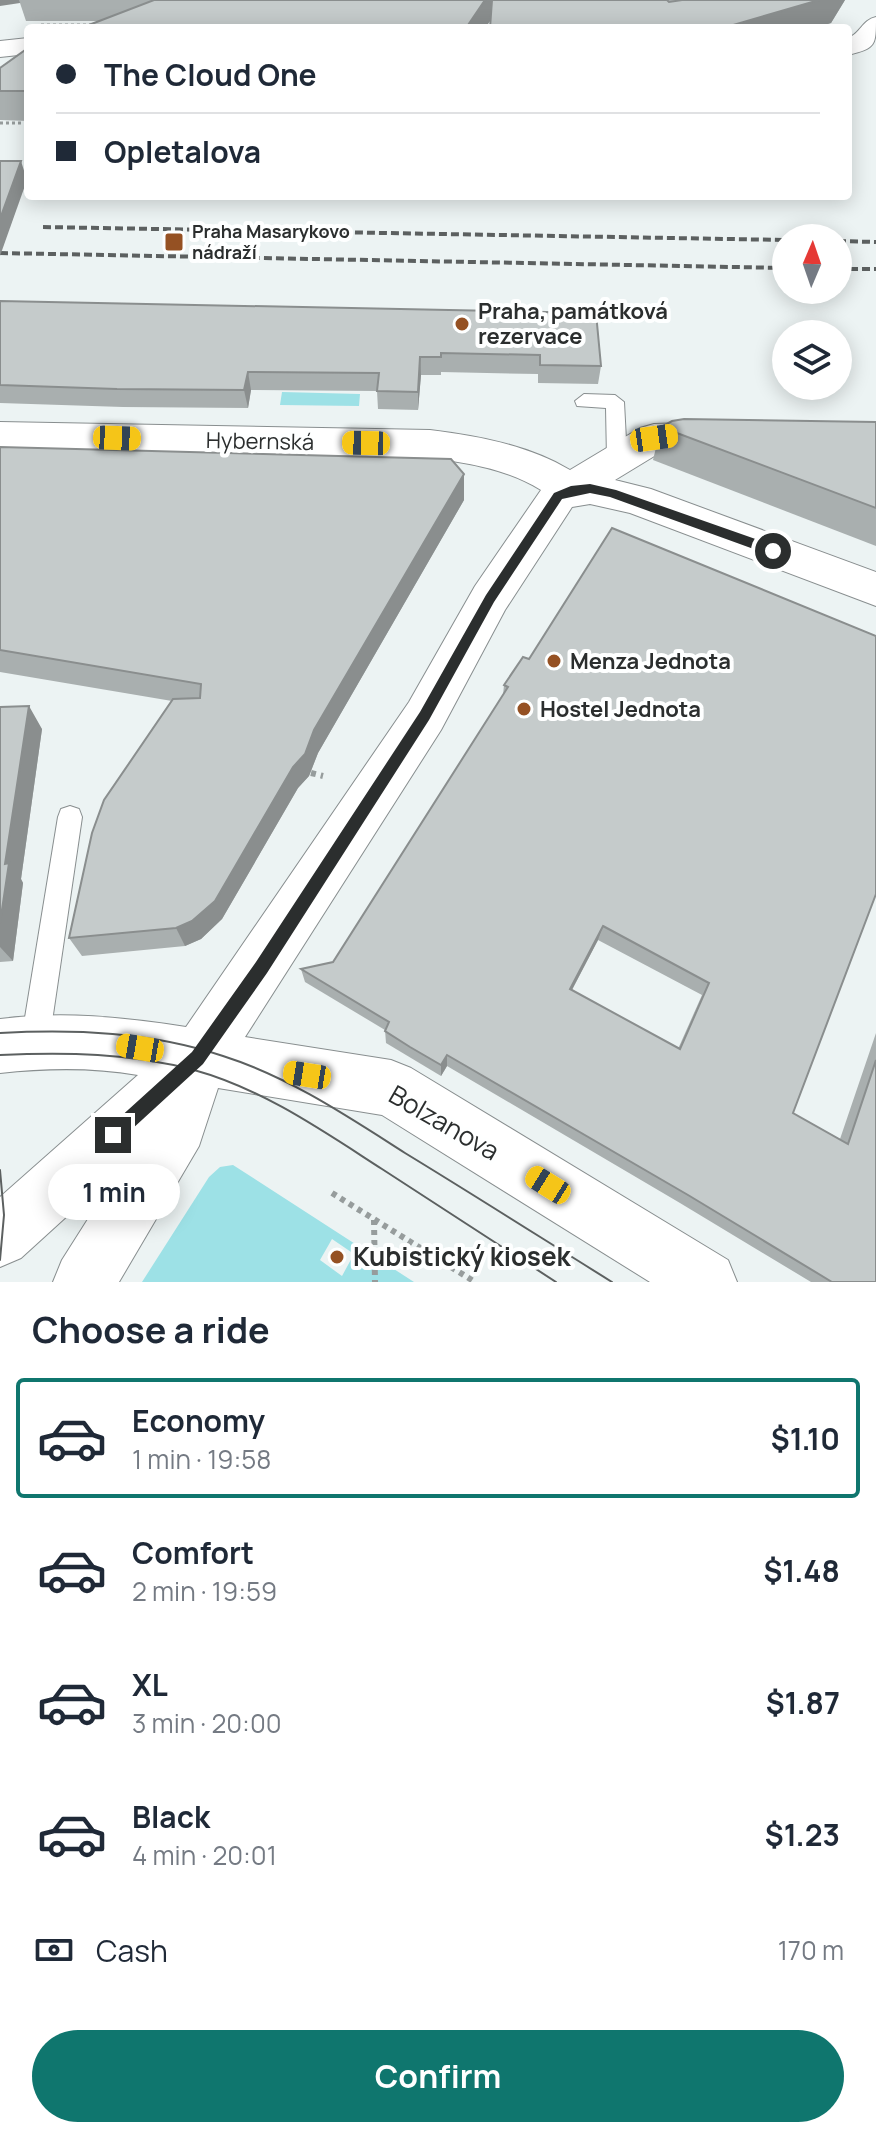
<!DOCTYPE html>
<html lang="en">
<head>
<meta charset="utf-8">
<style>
	body { margin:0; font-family:Manrope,sans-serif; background:#f6f6f7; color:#1f2937; height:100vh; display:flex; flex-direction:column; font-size:30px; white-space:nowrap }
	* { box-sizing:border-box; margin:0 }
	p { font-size:26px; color:#747a83 }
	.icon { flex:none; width:44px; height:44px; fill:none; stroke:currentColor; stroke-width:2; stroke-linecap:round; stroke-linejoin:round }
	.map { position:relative; height:1282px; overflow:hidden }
	.details { display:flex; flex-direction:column; background:#fff; flex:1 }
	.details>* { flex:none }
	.hud { position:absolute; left:24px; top:24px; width:828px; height:176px; border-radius:8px; box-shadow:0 4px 20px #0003; display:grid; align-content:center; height:176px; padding:0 32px; background:#fff }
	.needle { width:52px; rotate:2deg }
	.controls { position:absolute; left:772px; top:224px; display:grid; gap:16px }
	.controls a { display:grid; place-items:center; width:80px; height:80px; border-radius:50%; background:#fff; box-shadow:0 4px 20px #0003; font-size:40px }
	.end { position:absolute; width:36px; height:36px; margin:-18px; border:10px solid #2b2e2e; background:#fff; box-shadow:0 0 0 4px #fff }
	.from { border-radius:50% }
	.bubble { position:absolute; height:56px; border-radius:28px; background:#fff; box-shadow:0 4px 20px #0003; font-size:26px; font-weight:700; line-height:56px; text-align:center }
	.car { position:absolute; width:24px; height:48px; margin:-24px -12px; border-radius:10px; box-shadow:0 0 6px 2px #0007; background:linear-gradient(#f5c518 24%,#345 0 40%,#f5c518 0 76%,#345 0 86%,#f5c518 0) }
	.hud b { display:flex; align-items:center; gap:28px; height:76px; font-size:30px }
	.hud b+b { border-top:2px solid #e0e1e3 }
	.hud i { width:20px; height:20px; background:#1f2937 }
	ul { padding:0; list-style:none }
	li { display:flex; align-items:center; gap:24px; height:120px; margin:0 16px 12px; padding:0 16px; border:4px solid transparent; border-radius:8px }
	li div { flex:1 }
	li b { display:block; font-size:30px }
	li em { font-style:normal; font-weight:700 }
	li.active { border-color:#0f766e }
	li>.icon { width:72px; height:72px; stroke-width:1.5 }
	h2 { padding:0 32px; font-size:36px; line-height:96px }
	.pay { display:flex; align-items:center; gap:20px; height:88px; padding:0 32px; font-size:30px }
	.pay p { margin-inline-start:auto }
	.cta { display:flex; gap:16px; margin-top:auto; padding:16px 32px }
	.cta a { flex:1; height:92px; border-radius:48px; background:#0f766e; color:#fff; font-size:32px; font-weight:700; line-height:92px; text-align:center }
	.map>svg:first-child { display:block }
	.green { fill:#9de1e6; fill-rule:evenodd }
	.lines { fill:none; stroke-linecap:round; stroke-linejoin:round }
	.lane-casing { stroke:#888e8f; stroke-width:2 }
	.street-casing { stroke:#888e8f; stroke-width:2 }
	.secondary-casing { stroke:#888e8f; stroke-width:2 }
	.path-far1 { stroke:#969c9c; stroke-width:3; stroke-dasharray:3 3; stroke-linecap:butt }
	.path { stroke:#969c9c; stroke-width:6; stroke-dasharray:5 5; stroke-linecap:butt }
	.lane { fill:#fff; fill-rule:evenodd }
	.street { fill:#fff; fill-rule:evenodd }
	.secondary { fill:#fff; fill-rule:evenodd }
	.tram { stroke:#5c6060; stroke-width:2 }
	.rail { stroke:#5c6060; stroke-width:4; stroke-dasharray:8 4; stroke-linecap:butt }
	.wall { fill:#a9afaf; fill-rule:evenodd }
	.shaded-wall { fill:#8a8e8e }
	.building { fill:#c5cbcb; stroke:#8a8e8e; stroke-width:2; fill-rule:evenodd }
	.route { fill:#2b2e2e }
	.poi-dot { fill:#955123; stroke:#feffff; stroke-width:3 }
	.labels { text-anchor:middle; stroke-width:8; stroke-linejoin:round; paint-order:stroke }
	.far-poi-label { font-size:18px; font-weight:bold; fill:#2b2e2e; stroke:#feffff; text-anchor:start }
	.poi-label { font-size:22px; font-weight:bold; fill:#2b2e2e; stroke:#feffff; text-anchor:start }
	.street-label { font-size:22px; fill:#2b2e2e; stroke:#feffff }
	.near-street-label { font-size:26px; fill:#2b2e2e; stroke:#feffff }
	.near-poi-label { font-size:26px; font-weight:bold; fill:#2b2e2e; stroke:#feffff; text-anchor:start }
</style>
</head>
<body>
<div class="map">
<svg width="876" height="1282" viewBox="0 0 876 1282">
	<rect width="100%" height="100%" fill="#ecf3f3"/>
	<!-- green -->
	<g class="green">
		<polygon points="282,392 360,394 359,406 280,405"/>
		<path d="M 233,1165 L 414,1282 L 142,1282 L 209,1177 L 220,1167 ZM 332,1239 L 354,1254 L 342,1276 L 320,1260 Z"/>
	</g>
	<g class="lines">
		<defs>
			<g id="lane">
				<polygon points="584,394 615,395 624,402 627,459 624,464 617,466 607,459 606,408 577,406 575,401"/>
				<polygon points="70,806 79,809 82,817 49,1042 45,1052 35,1056 25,1052 21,1042 58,817 61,809"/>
			</g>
			<g id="street">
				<path d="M 876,17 C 876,46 876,48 848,55 L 848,38 C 860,34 862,20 876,17 Z"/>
				<polygon points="28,38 28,54 0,57 0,41"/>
				<path d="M 0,422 L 430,430 C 478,436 528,445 570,470 L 640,428 L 654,424 L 718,422 L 732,426 L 737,436 L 732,446 L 718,450 L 661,452 L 615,480 L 651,489 L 876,572 L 876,606 L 630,513 L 590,504 L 572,507 L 505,610 L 441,730 L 245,1037 L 391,1060 L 411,1068 L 728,1260 L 737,1282 L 650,1282 L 382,1115 L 218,1088 L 199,1146 L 119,1282 L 53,1282 L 62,1260 L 121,1167 L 21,1258 L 0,1267 L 0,1197 L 138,1075 C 92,1067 46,1068 0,1073 L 0,1019 C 63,1011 123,1017 186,1027 L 409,702 L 475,586 L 541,490 C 507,469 469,463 430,458 L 0,450 Z"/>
			</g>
			<polygon id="secondary" points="203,1022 222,1031 231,1050 218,1078 198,1086 178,1078 170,1058 184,1031"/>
		</defs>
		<!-- lane casing -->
		<use href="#lane" class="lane-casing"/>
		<!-- street casing -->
		<use href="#street" class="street-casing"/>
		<!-- secondary casing -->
		<use href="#secondary" class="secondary-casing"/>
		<!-- path-far1 -->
		<g class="path-far1">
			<polyline points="41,25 95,25"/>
			<polyline points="0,123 28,123"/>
		</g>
		<!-- path -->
		<g class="path">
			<polyline points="311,773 323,776"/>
			<polyline points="332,1193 475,1282"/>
			<polyline points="374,1220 375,1282"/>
		</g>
		<!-- lane -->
		<use href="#lane" class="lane"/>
		<!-- street -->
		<use href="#street" class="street"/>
		<!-- secondary -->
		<use href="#secondary" class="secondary"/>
		<!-- tram -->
		<g class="tram">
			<path d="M 0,1033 C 75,1029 151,1032 223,1056 C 289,1077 347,1116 405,1153 C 474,1195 543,1239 612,1282"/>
			<path d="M 0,1055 C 65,1052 131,1053 194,1070 C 263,1089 323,1131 382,1169 C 440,1207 498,1244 556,1282"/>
			<polyline points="0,1170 4,1215 0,1260"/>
		</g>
		<!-- rail -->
		<g class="rail">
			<polyline points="43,227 786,240"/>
			<polyline points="838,241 876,242"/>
			<polyline points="0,253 786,268"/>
			<polyline points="838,269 876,269"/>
		</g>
	</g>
	<!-- wall -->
	<g class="wall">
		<polygon points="0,0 845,0 831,23 814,28 490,28 491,20 485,28 81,28 98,21 26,21 20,3"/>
		<polygon points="28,48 28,121 0,120 0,68"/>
		<polygon points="0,301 596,313 601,366 598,384 538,383 538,374 441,372 441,375 421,375 418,410 378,409 377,391 251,390 248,408 123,407 0,403"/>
		<polygon points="876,422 876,546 653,460 661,427"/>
		<polygon points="0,447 464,474 464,500 318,753 309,776 298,788 222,919 201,939 185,946 82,956 69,938 172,701 0,672"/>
		<path d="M 523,657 L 793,1113 L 840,1139 L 876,1033 L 876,1282 L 811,1282 L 680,1203 L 447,1066 L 441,1076 L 386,1043 L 385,1030 L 305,982 L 301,969 L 333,962 L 503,695 L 504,685 ZM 598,940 L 702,995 L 678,1049 L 572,990 Z"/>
		<polygon points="0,707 42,729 21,879 23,883 13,961 0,962"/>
	</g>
	<!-- shaded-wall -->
	<g class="shaded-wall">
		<polygon points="0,0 19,0 20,3 0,6"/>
		<polygon points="485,0 493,0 492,18 485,28 466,28"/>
		<polygon points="819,0 845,0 831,23 814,28 723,28"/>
		<polygon points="21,161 27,180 0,256 0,219"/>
		<polygon points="420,357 421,375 418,410 418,392"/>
		<polygon points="248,372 251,390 248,408 244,390"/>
		<polygon points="464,474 464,500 318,753 309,776 298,788 222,919 201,939 185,946 176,928 314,730"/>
		<polygon points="29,706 42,729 21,879 23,883 13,961 0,947 0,923 5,864"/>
		<polygon points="603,926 598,940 566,1001 570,989"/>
		<polygon points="447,1055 447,1066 441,1076 441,1065"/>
	</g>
	<!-- building -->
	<g class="building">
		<polygon points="154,0 485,0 466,28 81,28"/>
		<polygon points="492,0 667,0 669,2 682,0 819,0 723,28 490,28"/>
		<polygon points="28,48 28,91 0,91 0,68"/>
		<polygon points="0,161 21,161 0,219"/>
		<polygon points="0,301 596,313 601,366 540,365 540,355 441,353 441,357 420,357 418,392 377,391 379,373 248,372 244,390 117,389 0,385"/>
		<polygon points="684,419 876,422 876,508 661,427 672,421"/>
		<polygon points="0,447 451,459 464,474 314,730 305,754 293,767 215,901 192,921 176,928 69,938 92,833 104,800 173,699 200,698 201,684 0,650"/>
		<path d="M 612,528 L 876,636 L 876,894 L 793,1113 L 848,1144 L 876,1060 L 876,1282 L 832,1282 L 688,1195 L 447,1055 L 441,1065 L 410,1047 L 385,1031 L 389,1022 L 301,969 L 333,962 L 508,687 L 504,685 L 523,657 L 529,659 ZM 603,926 L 709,983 L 680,1049 L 570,989 Z"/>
		<polygon points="29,706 5,864 9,863 0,923 0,707"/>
	</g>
	<!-- route -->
	<polygon class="route" points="590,484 616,490 778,547 780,551 773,556 610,497 590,493 562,499 494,602 429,720 267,973 203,1064 119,1141 113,1143 107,1141 105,1135 107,1129 192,1052 256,962 420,712 486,595 554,493 571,486"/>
	<!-- markers -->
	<g class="poi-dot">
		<rect x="164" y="232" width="20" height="20" rx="4"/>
		<circle cx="462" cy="324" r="8"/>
		<circle cx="554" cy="661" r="8"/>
		<circle cx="524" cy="709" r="8"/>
		<circle cx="337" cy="1257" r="8"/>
	</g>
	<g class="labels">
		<!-- far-poi labels -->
		<g class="far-poi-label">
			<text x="192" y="238">Praha Masarykovo<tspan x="192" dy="21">nádraží</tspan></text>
		</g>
		<!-- poi labels -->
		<g class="poi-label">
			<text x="478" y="319">Praha, památková<tspan x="478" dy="25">rezervace</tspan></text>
			<text x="570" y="669">Menza Jednota</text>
			<text x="540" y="717">Hostel Jednota</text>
		</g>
		<!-- street labels -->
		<g class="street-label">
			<text transform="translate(260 441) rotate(1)" y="8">Hybernská</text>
		</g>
		<!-- near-street labels -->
		<g class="near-street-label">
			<text transform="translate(444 1123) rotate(30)" y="9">Bolzanova</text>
		</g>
		<!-- near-poi labels -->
		<g class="near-poi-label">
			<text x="353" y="1266">Kubistický kiosek</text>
		</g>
	</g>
</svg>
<div class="controls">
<a><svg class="needle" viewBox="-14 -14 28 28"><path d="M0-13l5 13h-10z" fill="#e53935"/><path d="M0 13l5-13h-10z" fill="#747a83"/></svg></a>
<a><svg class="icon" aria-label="layers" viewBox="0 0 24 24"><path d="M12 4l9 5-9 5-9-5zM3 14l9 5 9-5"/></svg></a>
</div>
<i class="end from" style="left:773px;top:551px"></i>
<i class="end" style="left:113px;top:1135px"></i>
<div class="bubble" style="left:48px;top:1164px;width:132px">1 min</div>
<i class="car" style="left:117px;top:438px;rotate:92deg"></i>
<i class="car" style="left:654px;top:438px;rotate:82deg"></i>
<i class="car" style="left:366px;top:443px;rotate:271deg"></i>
<i class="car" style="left:140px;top:1048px;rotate:280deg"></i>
<i class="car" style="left:307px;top:1075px;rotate:279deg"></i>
<i class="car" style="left:548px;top:1185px;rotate:302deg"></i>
<div class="hud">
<b><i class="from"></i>The Cloud One</b>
<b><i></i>Opletalova</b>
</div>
</div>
<section class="details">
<h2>Choose a ride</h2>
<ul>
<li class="active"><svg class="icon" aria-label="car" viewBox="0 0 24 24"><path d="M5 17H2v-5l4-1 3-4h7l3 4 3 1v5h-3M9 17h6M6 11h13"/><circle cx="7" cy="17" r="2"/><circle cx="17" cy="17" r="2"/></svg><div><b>Economy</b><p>1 min · 19:58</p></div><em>$1.10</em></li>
<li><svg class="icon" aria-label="car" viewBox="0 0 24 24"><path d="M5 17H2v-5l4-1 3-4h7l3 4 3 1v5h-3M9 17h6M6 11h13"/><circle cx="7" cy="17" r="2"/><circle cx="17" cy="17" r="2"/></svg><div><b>Comfort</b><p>2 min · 19:59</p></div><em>$1.48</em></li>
<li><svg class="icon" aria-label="car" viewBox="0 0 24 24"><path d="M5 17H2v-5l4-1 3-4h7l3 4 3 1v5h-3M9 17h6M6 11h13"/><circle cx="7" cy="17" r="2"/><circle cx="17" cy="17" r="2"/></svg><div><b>XL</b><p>3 min · 20:00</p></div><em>$1.87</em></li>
<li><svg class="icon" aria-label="car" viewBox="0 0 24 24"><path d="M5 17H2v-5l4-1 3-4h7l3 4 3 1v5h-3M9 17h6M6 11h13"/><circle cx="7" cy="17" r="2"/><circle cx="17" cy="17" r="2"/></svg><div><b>Black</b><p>4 min · 20:01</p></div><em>$1.23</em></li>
</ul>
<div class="pay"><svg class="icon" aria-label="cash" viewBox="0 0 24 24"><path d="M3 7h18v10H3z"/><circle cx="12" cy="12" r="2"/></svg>Cash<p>170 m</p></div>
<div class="cta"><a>Confirm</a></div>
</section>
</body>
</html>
